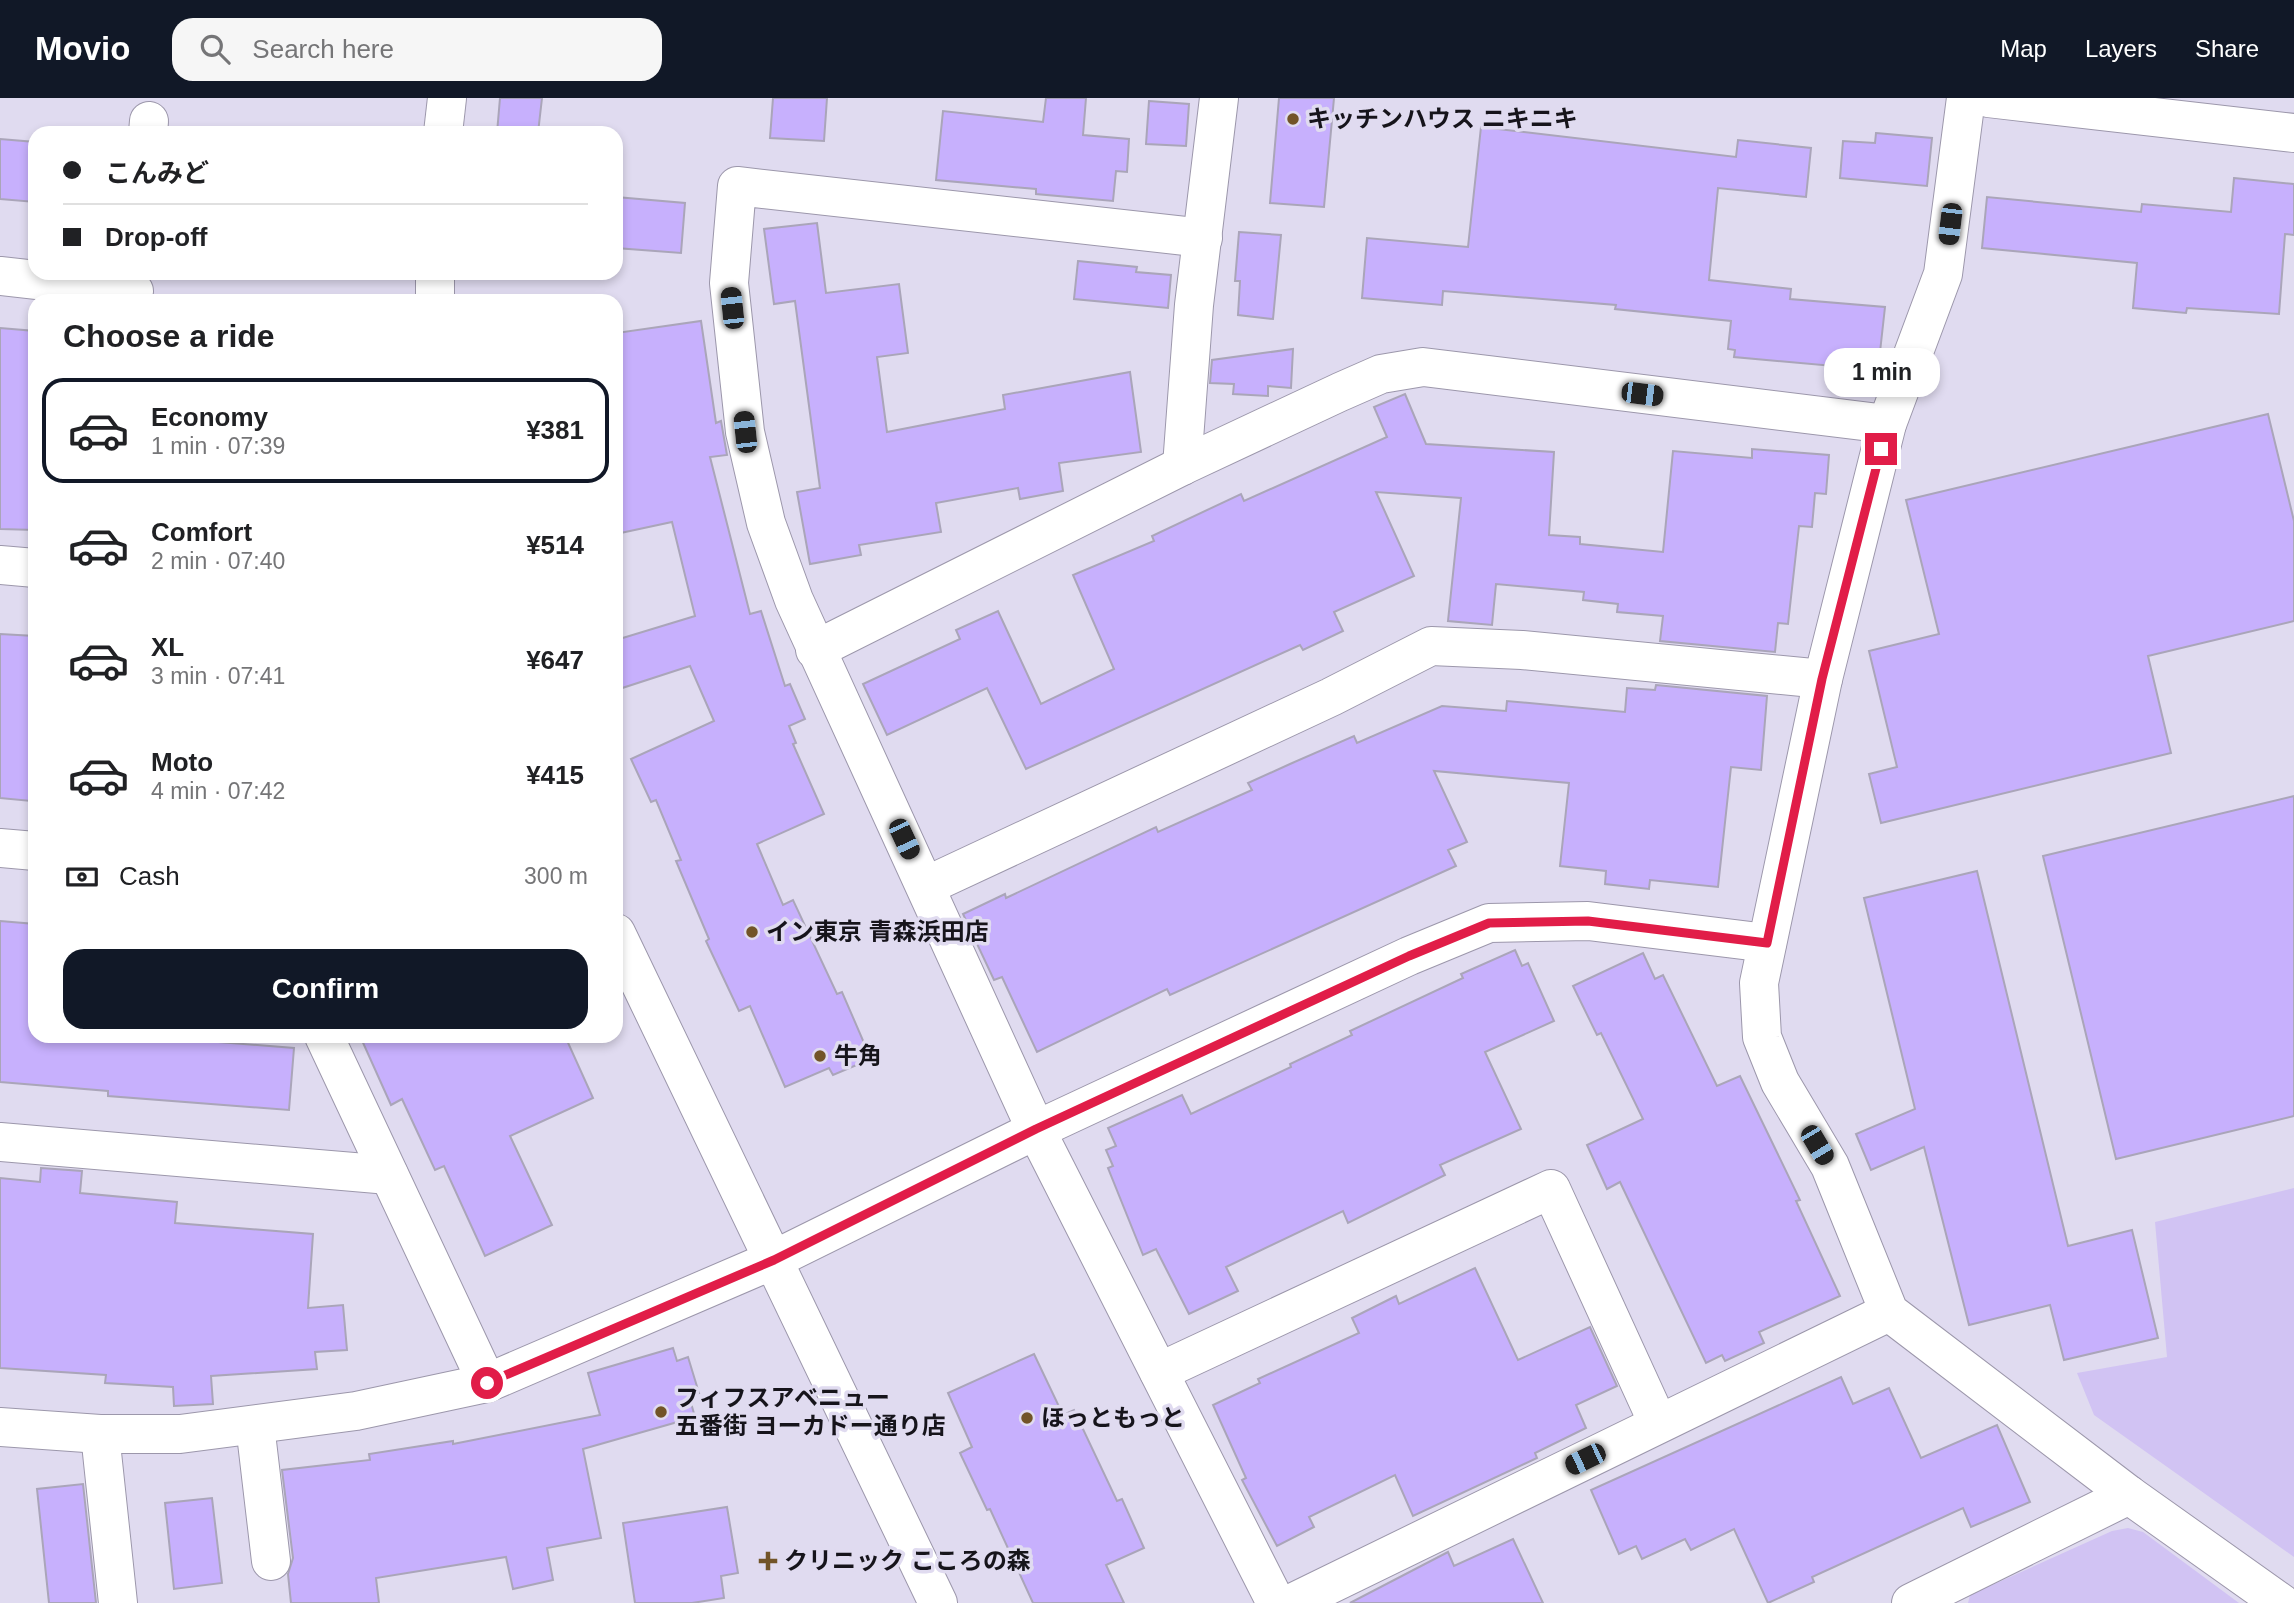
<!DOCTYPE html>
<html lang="en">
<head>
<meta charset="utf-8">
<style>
	body { margin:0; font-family:Helvetica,"Noto Sans JP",sans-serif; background:#f6f6f6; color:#202124; height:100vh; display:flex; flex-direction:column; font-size:26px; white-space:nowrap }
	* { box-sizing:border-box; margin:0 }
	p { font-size:23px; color:#757577 }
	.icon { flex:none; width:38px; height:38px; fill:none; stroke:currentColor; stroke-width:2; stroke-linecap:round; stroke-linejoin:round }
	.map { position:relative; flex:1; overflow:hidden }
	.sheet { position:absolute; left:28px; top:196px; width:595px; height:749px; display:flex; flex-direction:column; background:#fff; border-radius:21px; box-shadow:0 4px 10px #0003 }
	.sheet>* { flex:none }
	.banner { position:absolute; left:28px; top:28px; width:595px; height:154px; border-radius:21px; box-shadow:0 4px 10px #0003; display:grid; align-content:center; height:154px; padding:0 35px; background:#fff }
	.end { position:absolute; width:32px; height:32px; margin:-16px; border:9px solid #e11d48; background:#fff; box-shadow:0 0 0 4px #fff }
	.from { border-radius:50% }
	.bubble { position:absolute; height:49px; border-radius:21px; background:#fff; box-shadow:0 4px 10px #0003; font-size:23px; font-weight:600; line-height:49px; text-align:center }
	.car { position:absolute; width:21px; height:42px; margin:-21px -10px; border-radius:9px; box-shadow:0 0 5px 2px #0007; background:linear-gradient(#222 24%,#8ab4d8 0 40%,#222 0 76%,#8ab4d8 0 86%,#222 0) }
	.banner b { display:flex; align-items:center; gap:24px; height:66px; font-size:26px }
	.banner b+b { border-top:2px solid #e0e0e0 }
	.banner i { width:18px; height:18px; background:#202124 }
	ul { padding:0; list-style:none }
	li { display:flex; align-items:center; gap:21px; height:105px; margin:0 14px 10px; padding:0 21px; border:4px solid transparent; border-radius:21px }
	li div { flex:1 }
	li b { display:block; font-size:26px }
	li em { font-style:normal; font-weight:600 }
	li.active { border-color:#111827 }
	li>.icon { width:63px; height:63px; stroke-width:1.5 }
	h2 { padding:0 35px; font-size:32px; line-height:84px }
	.pay { display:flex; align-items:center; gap:18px; height:77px; padding:0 35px; font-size:26px }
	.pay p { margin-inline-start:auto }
	.button { display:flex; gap:14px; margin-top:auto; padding:14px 35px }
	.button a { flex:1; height:80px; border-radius:21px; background:#111827; color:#fff; font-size:28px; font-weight:600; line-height:80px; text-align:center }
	header { display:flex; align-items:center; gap:42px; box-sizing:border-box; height:98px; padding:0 35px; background:#111827; color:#fff }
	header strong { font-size:33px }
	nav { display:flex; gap:38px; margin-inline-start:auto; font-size:24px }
	.search { width:490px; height:63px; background:#f6f6f6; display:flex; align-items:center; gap:18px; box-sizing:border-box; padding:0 24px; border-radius:21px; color:#757577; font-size:26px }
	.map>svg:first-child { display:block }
	.green { fill:#d1c3f3 }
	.building { fill:#c7b0fd; stroke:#aaa5b9; stroke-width:2 }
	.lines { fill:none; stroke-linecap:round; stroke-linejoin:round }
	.minor-casing { stroke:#9c97ab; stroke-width:40 }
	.minor { stroke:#fff; stroke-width:38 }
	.route { stroke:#e11d48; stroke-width:9 }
	.poi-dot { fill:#725428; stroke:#e0dbf0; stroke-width:2.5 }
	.labels { text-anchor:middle; stroke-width:7; stroke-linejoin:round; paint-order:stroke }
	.poi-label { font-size:24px; font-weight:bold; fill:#16141b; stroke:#e0dbf0; text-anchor:start }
</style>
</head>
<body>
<header>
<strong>Movio</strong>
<div class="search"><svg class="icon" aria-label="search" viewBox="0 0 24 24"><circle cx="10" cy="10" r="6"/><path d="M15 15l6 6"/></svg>Search here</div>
<nav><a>Map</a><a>Layers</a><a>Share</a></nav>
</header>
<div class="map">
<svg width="2294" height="1505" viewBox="0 0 2294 1505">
	<rect width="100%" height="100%" fill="#e0dbf0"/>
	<!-- green -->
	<g class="green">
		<polygon points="2294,1090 2294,1459 2094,1317 2077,1275 2167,1259 2155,1124"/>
		<polygon points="2128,1430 2143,1434 2239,1505 1968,1505 1970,1497 2112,1433"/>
	</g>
	<!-- building -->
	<g class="building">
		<polygon points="500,0 542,0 538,35 497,35"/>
		<polygon points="773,0 827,0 824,43 770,40"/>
		<polygon points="1046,0 1086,0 1083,37 1129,41 1127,74 1116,73 1113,103 1036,96 1036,91 936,82 943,13 1043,24"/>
		<polygon points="1279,0 1334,0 1324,109 1270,105"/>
		<polygon points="1149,3 1189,6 1186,48 1146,46"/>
		<polygon points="1481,29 1736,59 1738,42 1811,50 1806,99 1718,90 1709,182 1791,191 1790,201 1885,209 1878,272 1734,259 1735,252 1728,251 1731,223 1615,211 1616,207 1443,193 1442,207 1362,200 1367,140 1468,149"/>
		<polygon points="1876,35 1932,40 1927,88 1840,80 1843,43 1875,45"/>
		<polygon points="0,41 35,44 35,104 0,101"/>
		<polygon points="2234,80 2294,86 2294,137 2285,136 2279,216 2187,210 2186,215 2133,210 2137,165 1982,150 1987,99 2141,114 2142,106 2231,114"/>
		<polygon points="616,99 685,105 681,155 616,150"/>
		<polygon points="817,125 826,195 899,186 908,255 877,259 887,334 1005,311 1003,297 1130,274 1141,354 1059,365 1063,393 1020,401 1018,390 936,405 941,434 859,447 861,457 810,466 797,394 820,390 795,203 774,206 764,131"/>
		<polygon points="1239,134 1281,137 1273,221 1238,217 1240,183 1235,183"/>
		<polygon points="1078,163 1137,169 1136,174 1171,177 1168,210 1074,201"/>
		<polygon points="701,223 716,325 721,323 727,357 710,359 750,516 761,513 785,588 790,586 805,621 789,628 796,645 793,646 824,716 757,746 783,807 793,802 837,896 842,894 871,961 833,977 829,970 785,989 750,908 739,913 706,843 709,841 676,763 681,762 656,702 651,704 631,661 714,623 690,568 616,592 616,542 695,518 672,424 616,436 616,235"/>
		<polygon points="0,230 35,233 35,432 0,431"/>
		<polygon points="1293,251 1291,290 1268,288 1268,298 1233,296 1234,286 1210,285 1212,262"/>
		<polygon points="1405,296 1426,346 1554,354 1549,437 1580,439 1580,446 1663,454 1673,353 1752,360 1752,351 1829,357 1826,396 1815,395 1812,429 1799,428 1788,526 1778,525 1775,554 1660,543 1663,518 1617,514 1618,506 1583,502 1584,494 1496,486 1492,527 1448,523 1461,400 1376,394 1414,478 1334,514 1343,533 1303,552 1300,547 1026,671 987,590 887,637 863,586 960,541 956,532 998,513 1041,606 1114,571 1073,477 1154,443 1152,438 1241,396 1244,403 1387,339 1374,309"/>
		<polygon points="2268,316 2294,423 2294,523 2148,558 2171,655 1881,725 1869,676 1897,669 1869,553 1939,536 1906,402"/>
		<polygon points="0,536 35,538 35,643 31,703 0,700"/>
		<polygon points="1656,587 1767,598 1761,672 1731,669 1718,789 1650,782 1649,791 1605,786 1606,773 1560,768 1569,685 1434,673 1467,744 1448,752 1456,768 1170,897 1167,891 1037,954 1002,879 994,882 963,816 1005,796 1006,800 1156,729 1158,734 1252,692 1248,685 1290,666 1354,638 1357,645 1442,608 1506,613 1507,603 1625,614 1627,590 1655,592"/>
		<polygon points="2294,698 2294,1018 2116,1061 2043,758"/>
		<polygon points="1977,773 2068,1148 2132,1132 2158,1240 2064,1262 2050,1207 1969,1227 1924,1049 1871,1072 1856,1036 1915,1011 1864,800"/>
		<polygon points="0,823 35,826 35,938 142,938 294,950 289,1012 108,998 108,993 0,984"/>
		<polygon points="1515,852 1522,868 1528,865 1554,923 1485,954 1521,1031 1440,1067 1445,1077 1348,1125 1343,1113 1226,1169 1238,1193 1189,1216 1156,1151 1143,1157 1108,1070 1113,1068 1106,1052 1116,1048 1108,1030 1182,997 1191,1016 1291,969 1290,966 1352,937 1350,933 1463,880 1461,876"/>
		<polygon points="1643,855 1655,881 1663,877 1717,988 1740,978 1800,1102 1796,1103 1840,1198 1759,1234 1764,1245 1725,1263 1722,1257 1706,1265 1620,1084 1607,1091 1587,1047 1643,1021 1601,935 1597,937 1573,888"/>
		<polygon points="360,938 565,938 593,1000 510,1038 552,1127 485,1158 444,1068 435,1072 402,1001 391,1007"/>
		<polygon points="41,1070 82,1073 80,1095 177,1104 175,1125 313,1136 308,1210 343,1207 347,1252 315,1254 317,1271 211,1278 213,1306 174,1308 173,1289 105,1285 106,1277 0,1270 0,1080 40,1084"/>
		<polygon points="1475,1170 1518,1262 1590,1229 1617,1288 1576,1307 1586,1330 1535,1355 1537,1360 1413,1418 1395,1377 1309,1419 1314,1429 1277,1448 1242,1382 1246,1380 1213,1307 1260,1285 1258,1281 1359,1235 1352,1220 1396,1198 1399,1206"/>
		<polygon points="673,1250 677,1263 688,1259 699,1295 689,1298 695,1319 583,1351 601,1440 547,1450 553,1482 513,1491 506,1459 376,1480 379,1505 291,1505 288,1476 293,1460 282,1372 370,1362 369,1356 453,1343 453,1346 600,1317 588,1275"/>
		<polygon points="1034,1256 1063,1317 1074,1312 1117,1403 1122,1401 1144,1450 1106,1467 1124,1505 1033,1505 990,1411 987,1412 960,1355 972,1349 948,1295"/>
		<polygon points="1841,1279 1853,1306 1889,1290 1921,1360 1997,1327 2030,1404 1971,1429 1963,1410 1812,1479 1814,1484 1768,1505 1734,1431 1691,1452 1685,1441 1642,1461 1636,1448 1619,1456 1591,1392"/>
		<polygon points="83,1386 96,1505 49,1505 37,1391"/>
		<polygon points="212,1400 222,1485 174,1491 165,1405"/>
		<polygon points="727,1409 738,1475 721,1478 724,1500 692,1505 635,1505 623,1425"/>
		<polygon points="1513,1441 1543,1505 1350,1505 1448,1454 1454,1468"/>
	</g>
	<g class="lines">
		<defs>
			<g id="minor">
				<polyline points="1966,0 1943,176 1887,326 1823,581 1759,885 1762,939 1780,984 1830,1068 1889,1214 2129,1397 2281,1505"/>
				<polyline points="1988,0 2294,35"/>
				<polyline points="148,35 149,23"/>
				<polyline points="443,35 447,0"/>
				<polyline points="1203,140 737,88 729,185 745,334 766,425 794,502 1036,1032 1276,1505"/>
				<polyline points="0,178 134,193"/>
				<polyline points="435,203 435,175"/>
				<polyline points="1182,368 1194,207 1219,0"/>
				<polyline points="0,467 35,470"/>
				<polyline points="815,552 1182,368 1340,294 1381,276 1423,269 1887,326"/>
				<polyline points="0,750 35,753"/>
				<polyline points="926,788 1331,599 1431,548 1522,552 1823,581"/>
				<polyline points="616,835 938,1505"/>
				<polyline points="324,938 487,1285"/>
				<polyline points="0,1044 389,1077"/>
				<polyline points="1159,1274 1551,1091 1658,1325"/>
				<polyline points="255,1327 271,1463"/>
				<polyline points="0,1329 100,1336 180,1336 356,1313 487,1285 773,1162 1036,1032 1409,858 1489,825 1588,823 1767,845"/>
				<polyline points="100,1336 118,1505"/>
				<polyline points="1292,1505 1889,1214"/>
				<polyline points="1911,1505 2129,1397"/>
			</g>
		</defs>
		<!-- minor casing -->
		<use href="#minor" class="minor-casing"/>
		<!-- minor -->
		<use href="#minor" class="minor"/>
	</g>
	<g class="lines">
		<!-- route -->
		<polyline class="route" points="487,1285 774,1162 1036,1031 1409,858 1489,825 1588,823 1767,845 1822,581 1881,351"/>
	</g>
	<!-- markers -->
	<g class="poi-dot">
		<circle cx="1293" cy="21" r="7"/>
		<circle cx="752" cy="834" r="7"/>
		<circle cx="820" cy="958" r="7"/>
		<circle cx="661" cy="1314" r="7"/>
		<circle cx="1027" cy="1320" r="7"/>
		<path d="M764.5 1452.5h7v7h7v7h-7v7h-7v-7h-7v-7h7z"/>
	</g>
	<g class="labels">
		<!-- poi labels -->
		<g class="poi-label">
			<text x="1307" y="29">キッチンハウス ニキニキ</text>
			<text x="766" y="842">イン東京 青森浜田店</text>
			<text x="834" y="966">牛角</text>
			<text x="675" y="1308">フィフスアベニュー<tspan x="675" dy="28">五番街 ヨーカドー通り店</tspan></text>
			<text x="1041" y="1328">ほっともっと</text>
			<text x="784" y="1471">クリニック こころの森</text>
		</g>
	</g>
</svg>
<i class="end from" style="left:487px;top:1285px"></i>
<i class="end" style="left:1881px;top:351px"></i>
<div class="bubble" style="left:1824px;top:250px;width:116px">1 min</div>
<i class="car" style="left:1950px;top:126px;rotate:187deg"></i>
<i class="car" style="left:732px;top:210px;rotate:354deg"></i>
<i class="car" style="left:1642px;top:296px;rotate:97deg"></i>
<i class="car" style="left:745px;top:334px;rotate:354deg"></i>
<i class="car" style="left:904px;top:741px;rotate:155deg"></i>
<i class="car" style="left:1817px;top:1047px;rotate:149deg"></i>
<i class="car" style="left:1585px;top:1361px;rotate:244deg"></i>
<div class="banner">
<b><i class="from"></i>こんみど</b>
<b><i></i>Drop-off</b>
</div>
<section class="sheet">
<h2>Choose a ride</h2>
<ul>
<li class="active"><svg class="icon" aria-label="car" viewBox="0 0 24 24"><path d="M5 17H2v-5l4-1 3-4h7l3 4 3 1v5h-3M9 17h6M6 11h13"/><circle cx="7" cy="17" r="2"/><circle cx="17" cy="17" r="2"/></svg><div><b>Economy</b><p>1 min · 07:39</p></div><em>¥381</em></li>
<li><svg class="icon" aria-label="car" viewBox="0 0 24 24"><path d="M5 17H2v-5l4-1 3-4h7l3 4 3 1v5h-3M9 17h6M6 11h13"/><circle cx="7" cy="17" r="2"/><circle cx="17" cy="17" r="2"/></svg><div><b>Comfort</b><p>2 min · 07:40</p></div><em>¥514</em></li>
<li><svg class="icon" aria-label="car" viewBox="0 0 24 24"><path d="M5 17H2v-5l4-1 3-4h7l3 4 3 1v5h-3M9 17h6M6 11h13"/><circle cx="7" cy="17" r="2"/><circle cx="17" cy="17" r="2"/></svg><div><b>XL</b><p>3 min · 07:41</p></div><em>¥647</em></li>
<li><svg class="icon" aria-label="car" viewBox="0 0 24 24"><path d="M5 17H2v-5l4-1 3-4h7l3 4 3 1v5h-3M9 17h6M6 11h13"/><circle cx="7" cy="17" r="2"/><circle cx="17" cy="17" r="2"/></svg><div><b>Moto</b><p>4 min · 07:42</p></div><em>¥415</em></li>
</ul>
<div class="pay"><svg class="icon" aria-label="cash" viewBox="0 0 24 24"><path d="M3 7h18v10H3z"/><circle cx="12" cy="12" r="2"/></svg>Cash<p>300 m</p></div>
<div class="button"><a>Confirm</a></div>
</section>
</div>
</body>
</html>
